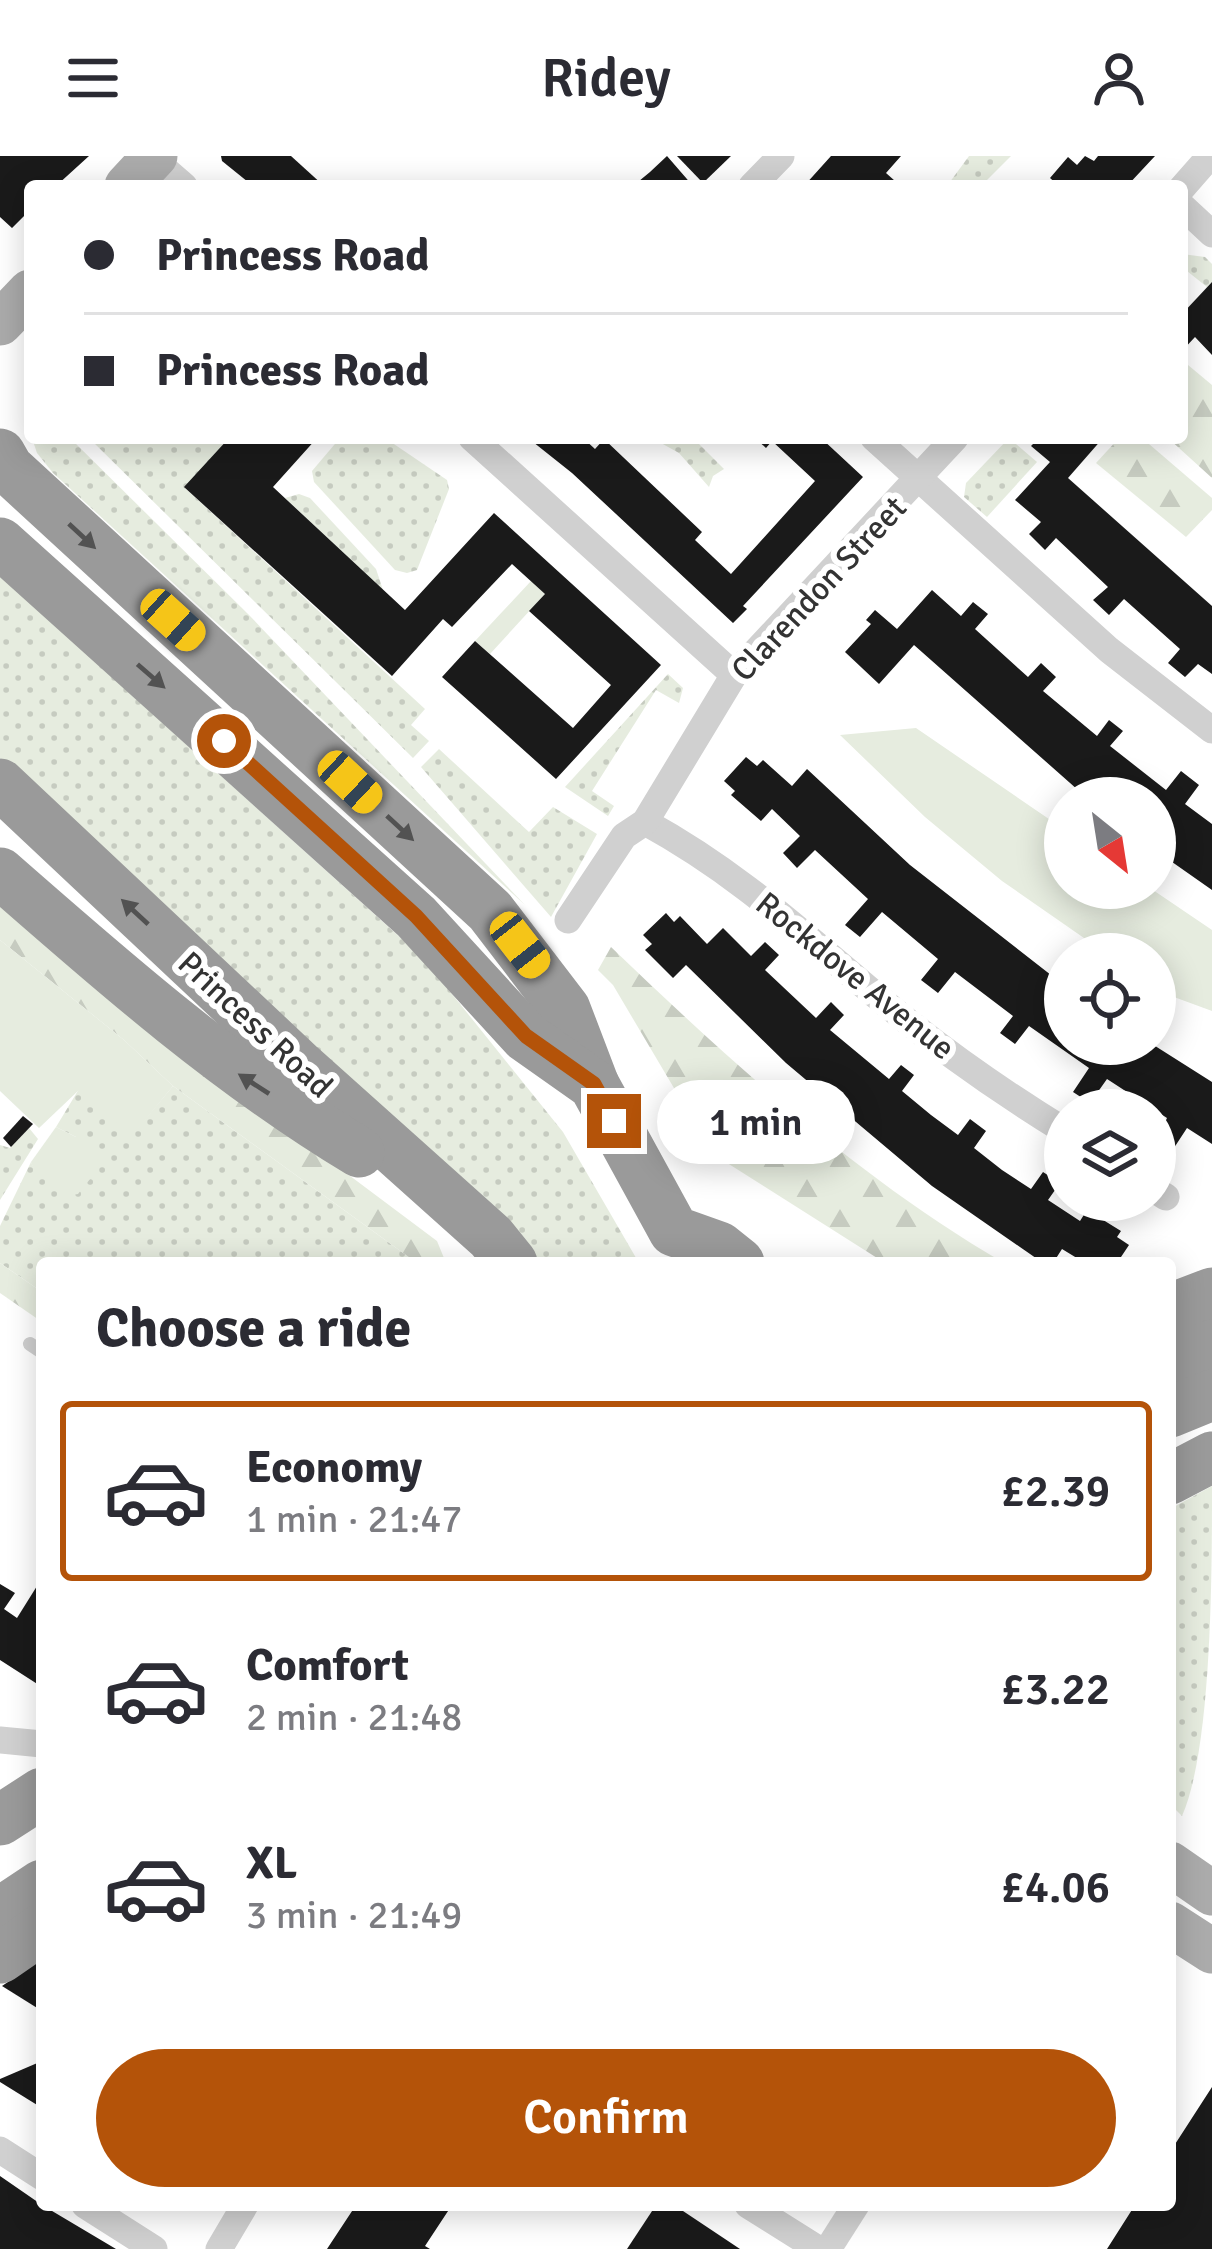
<!DOCTYPE html>
<html lang="en">
<head>
<meta charset="utf-8">
<style>
	body { margin:0; font-family:Signika,sans-serif; background:#f7f7f7; color:#2b2b33; height:100vh; display:flex; flex-direction:column; font-size:45px; white-space:nowrap }
	* { box-sizing:border-box; margin:0 }
	p { font-size:39px; color:#7c7c81 }
	.icon { flex:none; width:66px; height:66px; fill:none; stroke:currentColor; stroke-width:2; stroke-linecap:round; stroke-linejoin:round }
	.map { position:relative; flex:1; overflow:hidden }
	.panel { position:absolute; left:36px; top:1101px; width:1140px; height:954px; display:flex; flex-direction:column; background:#fff; border-radius:12px; box-shadow:0 6px 30px #0003 }
	.panel>* { flex:none }
	.hud { position:absolute; left:24px; top:24px; width:1164px; height:264px; border-radius:12px; box-shadow:0 6px 30px #0003; display:grid; align-content:center; height:264px; padding:0 60px; background:#fff }
	.needle { width:78px; rotate:150deg }
	.controls { position:absolute; left:1044px; top:621px; display:grid; gap:24px }
	.controls a { display:grid; place-items:center; width:132px; height:132px; border-radius:50%; background:#fff; box-shadow:0 6px 30px #0003; font-size:60px }
	.end { position:absolute; width:54px; height:54px; margin:-27px; border:15px solid #b45309; background:#fff; box-shadow:0 0 0 6px #fff }
	.from { border-radius:50% }
	.bubble { position:absolute; height:84px; border-radius:42px; background:#fff; box-shadow:0 6px 30px #0003; font-size:39px; font-weight:600; line-height:84px; text-align:center }
	.car { position:absolute; width:36px; height:72px; margin:-36px -18px; border-radius:15px; box-shadow:0 0 9px 3px #0007; background:linear-gradient(#f5c518 24%,#345 0 40%,#f5c518 0 76%,#345 0 86%,#f5c518 0) }
	.hud b { display:flex; align-items:center; gap:42px; height:114px; font-size:45px }
	.hud b+b { border-top:3px solid #e1e1e2 }
	.hud i { width:30px; height:30px; background:#2b2b33 }
	ul { padding:0; list-style:none }
	li { display:flex; align-items:center; gap:36px; height:180px; margin:0 24px 18px; padding:0 36px; border:6px solid transparent; border-radius:12px }
	li div { flex:1 }
	li b { display:block; font-size:45px }
	li em { font-style:normal; font-weight:600 }
	li.active { border-color:#b45309 }
	li>.icon { width:108px; height:108px; stroke-width:1.5 }
	h2 { padding:0 60px; font-size:54px; line-height:144px }
	.primary-button { display:flex; gap:24px; margin-top:auto; padding:24px 60px }
	.primary-button a { flex:1; height:138px; border-radius:72px; background:#b45309; color:#fff; font-size:48px; font-weight:600; line-height:138px; text-align:center }
	header { display:flex; justify-content:space-between; align-items:center; height:156px; padding:0 60px; background:#fff; font-size:54px; font-weight:600 }
	.map>svg:first-child { display:block }
	.grass { fill:url(#grass-dots) }
	.forest { fill:url(#forest-firs) }
	.green { fill:#e6ecdf }
	.building { fill:#1a1a1a }
	.lines { fill:none; stroke-linecap:round; stroke-linejoin:round }
	.lane { stroke:#d0d0d0; stroke-width:14 }
	.street { stroke:#d0d0d0; stroke-width:27 }
	.primary { stroke:#ababab; stroke-width:45 }
	.highway { stroke:#9a9a9a; stroke-width:51 }
	.oneway { fill:#525252 }
	.route { stroke:#b45309; stroke-width:15 }
	.labels { text-anchor:middle; stroke-width:12; stroke-linejoin:round; paint-order:stroke }
	.street-label { font-size:33px; fill:#333; stroke:#fff }
</style>
</head>
<body>
<header><svg class="icon" aria-label="menu" viewBox="0 0 24 24"><path d="M4 6h16M4 12h16M4 18h16"/></svg>Ridey<svg class="icon" aria-label="person" viewBox="0 0 24 24"><circle cx="12" cy="8" r="4"/><path d="M4 21q1-7 8-7t8 7"/></svg></header>
<div class="map">
<svg width="1212" height="2093" viewBox="0 0 1212 2093">
	<defs>
		<pattern id="grass-dots" width="8" height="8" patternUnits="userSpaceOnUse" patternTransform="scale(3)"><rect width="8" height="8" fill="#e6ecdf"/><path d="M2 2h.1M6 6h.1" fill="none" stroke="#c6cbc0" stroke-width="1.8" stroke-linecap="round"/></pattern>
		<pattern id="forest-firs" width="22" height="20" patternUnits="userSpaceOnUse" patternTransform="scale(3)"><rect width="22" height="20" fill="#e6ecdf"/><path d="M5 1l3.5 6h-7zM16 11l3.5 6h-7z" fill="#c6cbc0"/></pattern>
	</defs>
	<rect width="100%" height="100%" fill="#fff"/>
	<!-- grass -->
	<g class="grass">
		<polygon points="969,0 1011,0 981,30 947,30"/>
		<polygon points="1182,98 1205,101 1212,108 1212,126 1207,131 1182,111"/>
		<polygon points="32,282 70,282 249,459 525,749 53,317 37,297"/>
		<polygon points="89,282 229,282 185,332 425,553 411,569 429,585 413,602"/>
		<polygon points="340,282 385,282 447,324 449,333 417,414 407,417 395,414 314,326 312,315"/>
		<polygon points="652,282 693,282 724,313 713,320 709,331 679,297"/>
		<polygon points="1009,282 1037,306 987,361 964,341 966,327"/>
		<polygon points="299,338 310,342 376,413 383,434 285,342"/>
		<polygon points="0,420 423,802 563,976 639,1107 530,1107 326,908 0,602"/>
		<polygon points="668,518 683,532 679,547 656,534 592,635 614,650 608,660 565,631"/>
		<polygon points="439,593 529,676 553,651 597,678 551,761 421,611"/>
		<polygon points="173,930 417,1107 42,1107 42,1136 0,1107 0,1070 31,1006 36,1016 76,981 56,971 79,933 132,979"/>
		<polygon points="29,972 38,983 0,1044 0,989 10,992"/>
		<path d="M 1212,1330 C 1212,1415 1212,1592 1182,1660 L 1170,1648 L 1170,1353 Z"/>
	</g>
	<!-- forest -->
	<g class="forest">
		<polygon points="1182,204 1212,229 1212,322 1168,282 1182,282"/>
		<polygon points="1119,282 1142,282 1212,342 1212,354 1186,381 1096,307"/>
		<polygon points="0,737 242,939 437,1085 446,1107 417,1107 173,930 124,884 0,784"/>
		<path d="M 611,791 C 733,908 857,1021 1004,1107 L 885,1107 L 713,998 L 613,829 L 598,814 Z"/>
		<polygon points="0,1107 42,1136 42,1166 0,1137"/>
	</g>
	<!-- green -->
	<g class="green">
		<polygon points="531,425 545,438 490,498 475,485"/>
		<polygon points="916,572 1065,674 1065,732 1150,732 1212,774 1212,855 1155,834 1155,798 1107,798 1002,725 925,661 840,579"/>
		<polygon points="0,784 124,884 173,930 132,980 79,934 39,972 0,935"/>
		<polygon points="56,971 76,981 98,1003 95,1017 78,1038 66,1040 35,1016 31,1006"/>
	</g>
	<!-- building -->
	<g class="building">
		<polygon points="0,0 89,0 56,30 30,30 30,59 27,57 12,72 0,61"/>
		<polygon points="221,0 291,0 324,30 253,30 222,5"/>
		<polygon points="667,0 693,30 633,30 650,16"/>
		<polygon points="677,0 731,0 703,27"/>
		<polygon points="831,0 901,0 886,17 895,25 891,30 804,30"/>
		<polygon points="1085,0 1094,5 1098,0 1155,0 1127,30 1059,30 1050,22 1068,1 1077,9"/>
		<polygon points="1212,126 1212,199 1195,181 1182,195 1182,158"/>
		<polygon points="229,282 317,282 273,331 405,454 494,357 661,509 556,623 442,521 475,485 573,572 611,529 529,455 545,438 512,408 452,471 443,463 392,520 184,331"/>
		<polygon points="528,282 583,282 595,293 604,283 702,376 695,384 731,418 815,325 772,285 766,292 755,282 821,282 863,321 743,450 747,453 733,467 572,317"/>
		<polygon points="1039,282 1103,282 1068,322 1212,450 1212,518 1198,508 1185,521 1168,507 1180,493 1124,443 1109,459 1093,444 1108,431 1056,382 1045,394 1029,378 1041,366 1015,344 1050,306 1031,290"/>
		<polygon points="932,434 961,460 973,446 988,458 975,473 1028,521 1041,507 1056,521 1043,535 1097,580 1109,564 1123,575 1110,590 1166,634 1181,615 1199,629 1185,648 1212,668 1212,734 1155,694 1155,642 1087,642 914,489 879,528 845,496 871,468 866,464 875,454 897,473"/>
		<polygon points="746,601 757,610 763,604 792,630 807,613 910,709 1065,830 1065,888 1152,888 1212,926 1212,988 1187,972 1170,998 1155,988 1167,962 1107,923 1090,947 1073,936 1089,912 1029,870 1015,888 1000,877 1013,860 955,816 938,837 921,824 938,803 882,756 860,781 845,769 868,743 815,694 797,712 783,697 800,680 772,653 761,665 731,639 735,635 724,625"/>
		<polygon points="666,757 674,766 680,760 707,788 723,772 751,800 765,786 779,799 765,814 816,862 831,846 844,859 830,874 889,923 901,909 914,919 902,935 931,959 958,979 970,963 986,975 974,992 1002,1014 1031,1033 1043,1016 1060,1027 1048,1044 1080,1065 1087,1054 1121,1075 1117,1081 1129,1089 1117,1107 1085,1107 1062,1093 1053,1107 1043,1107 932,1030 786,907 686,809 673,822 645,794 652,788 643,779"/>
		<polygon points="23,960 33,968 11,991 3,982"/>
		<polygon points="42,1422 42,1531 0,1504 0,1428 15,1437 4,1453 17,1462"/>
		<polygon points="42,1803 42,1855 2,1830"/>
		<polygon points="42,1905 42,1952 0,1926 0,1923"/>
		<polygon points="1212,1931 1212,2093 1107,2093 1135,2049 1170,2049 1170,1996"/>
		<polygon points="0,2020 42,2049 116,2093 0,2093"/>
		<polygon points="356,2049 452,2049 425,2090 430,2093 327,2093"/>
		<polygon points="656,2049 674,2049 740,2093 627,2093"/>
	</g>
	<g class="lines">
		<!-- lane -->
		<polyline class="lane" points="30,1188 42,1196"/>
		<!-- street -->
		<g class="street">
			<polyline points="153,3 184,30"/>
			<polyline points="752,30 781,0"/>
			<polyline points="1182,32 1210,0"/>
			<polyline points="1182,50 1212,78"/>
			<polyline points="472,282 734,519"/>
			<polyline points="874,282 1109,494 1212,574"/>
			<path d="M 645,666 C 738,717 799,775 879,842 C 937,891 1000,935 1065,975"/>
			<polyline points="568,764 624,680 645,666 734,519 955,282"/>
			<polyline points="1155,1034 1166,1041"/>
			<polyline points="0,1584 42,1588"/>
			<polyline points="0,1994 42,2021"/>
			<polyline points="85,2049 154,2093"/>
			<polyline points="748,2049 818,2093"/>
			<polyline points="219,2093 245,2049"/>
			<polyline points="828,2093 856,2049"/>
		</g>
		<!-- primary -->
		<g class="primary">
			<polyline points="127,30 155,0"/>
			<polyline points="0,167 30,136"/>
			<polyline points="1170,1708 1212,1737"/>
			<polyline points="1170,1768 1212,1795"/>
		</g>
		<!-- highway -->
		<g class="highway">
			<polyline points="0,298 8,312 490,755 565,853 594,929"/>
			<polyline points="0,387 416,761 526,881 594,929 674,1075 719,1091 739,1107"/>
			<polyline points="0,628 300,910 491,1081 512,1107"/>
			<path d="M 0,717 C 115,818 228,917 359,996"/>
			<polyline points="1170,1153 1212,1137"/>
			<polyline points="1170,1207 1212,1189"/>
			<polyline points="1170,1256 1212,1239"/>
			<polyline points="1170,1323 1212,1301"/>
			<polyline points="0,1664 42,1637"/>
			<polyline points="0,1757 42,1729"/>
			<polyline points="0,1802 42,1773"/>
		</g>
	</g>
	<!-- one-way arrows -->
	<defs><path id="oneway-solid" d="M-6-.8H1V-3.2L6.5 0L1 3.2V.8H-6Z" transform="scale(3)"/></defs>
	<g class="oneway">
		<use href="#oneway-solid" transform="translate(82 380) rotate(43)"/>
		<use href="#oneway-solid" transform="translate(151 520) rotate(41)"/>
		<use href="#oneway-solid" transform="translate(400 672) rotate(43)"/>
		<use href="#oneway-solid" transform="translate(135 756) rotate(-137)"/>
		<use href="#oneway-solid" transform="translate(254 928) rotate(-147)"/>
	</g>
	<g class="lines">
		<!-- route -->
		<polyline class="route" points="224,585 416,760 526,880 594,928 614,965"/>
	</g>
	<g class="labels">
		<!-- street labels -->
		<g class="street-label">
			<text transform="translate(818 432) rotate(-47)" y="12">Clarendon Street</text>
			<text transform="translate(856 819) rotate(39)" y="12">Rockdove Avenue</text>
			<text transform="translate(256 868) rotate(43)" y="12">Princess Road</text>
		</g>
	</g>
</svg>
<div class="controls">
<a><svg class="needle" viewBox="-14 -14 28 28"><path d="M0-13l5 13h-10z" fill="#e53935"/><path d="M0 13l5-13h-10z" fill="#7c7c81"/></svg></a>
<a><svg class="icon" aria-label="locate" viewBox="0 0 24 24"><circle cx="12" cy="12" r="6"/><path d="M12 2v4M12 18v4M2 12h4M18 12h4"/></svg></a>
<a><svg class="icon" aria-label="layers" viewBox="0 0 24 24"><path d="M12 4l9 5-9 5-9-5zM3 14l9 5 9-5"/></svg></a>
</div>
<i class="end from" style="left:224px;top:585px"></i>
<i class="end" style="left:614px;top:965px"></i>
<div class="bubble" style="left:657px;top:924px;width:198px">1 min</div>
<i class="car" style="left:173px;top:464px;rotate:132deg"></i>
<i class="car" style="left:350px;top:626px;rotate:133deg"></i>
<i class="car" style="left:520px;top:789px;rotate:142deg"></i>
<div class="hud">
<b><i class="from"></i>Princess Road</b>
<b><i></i>Princess Road</b>
</div>
<section class="panel">
<h2>Choose a ride</h2>
<ul>
<li class="active"><svg class="icon" aria-label="car" viewBox="0 0 24 24"><path d="M5 17H2v-5l4-1 3-4h7l3 4 3 1v5h-3M9 17h6M6 11h13"/><circle cx="7" cy="17" r="2"/><circle cx="17" cy="17" r="2"/></svg><div><b>Economy</b><p>1 min · 21:47</p></div><em>£2.39</em></li>
<li><svg class="icon" aria-label="car" viewBox="0 0 24 24"><path d="M5 17H2v-5l4-1 3-4h7l3 4 3 1v5h-3M9 17h6M6 11h13"/><circle cx="7" cy="17" r="2"/><circle cx="17" cy="17" r="2"/></svg><div><b>Comfort</b><p>2 min · 21:48</p></div><em>£3.22</em></li>
<li><svg class="icon" aria-label="car" viewBox="0 0 24 24"><path d="M5 17H2v-5l4-1 3-4h7l3 4 3 1v5h-3M9 17h6M6 11h13"/><circle cx="7" cy="17" r="2"/><circle cx="17" cy="17" r="2"/></svg><div><b>XL</b><p>3 min · 21:49</p></div><em>£4.06</em></li>
</ul>
<div class="primary-button"><a>Confirm</a></div>
</section>
</div>
</body>
</html>
